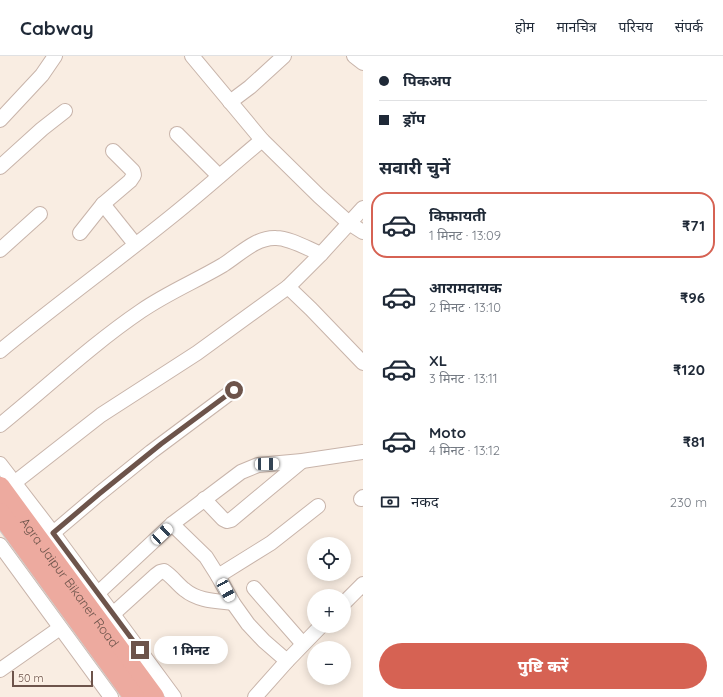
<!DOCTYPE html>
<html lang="hi">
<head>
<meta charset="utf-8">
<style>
	body { margin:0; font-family:Quicksand,"Noto Sans Devanagari",sans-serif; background:#f2f2f3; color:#1f2937; height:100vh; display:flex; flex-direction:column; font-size:15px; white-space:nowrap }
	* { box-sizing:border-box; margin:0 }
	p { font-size:13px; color:#747a83 }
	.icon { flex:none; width:22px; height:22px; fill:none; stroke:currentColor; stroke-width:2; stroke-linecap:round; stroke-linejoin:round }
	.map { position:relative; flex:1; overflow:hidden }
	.details { display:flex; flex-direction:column; background:#fff; width:360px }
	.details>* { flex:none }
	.top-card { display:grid; align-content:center; height:88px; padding:0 16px; background:#fff }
	.tools { position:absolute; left:307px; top:481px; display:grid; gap:8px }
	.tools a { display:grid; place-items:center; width:44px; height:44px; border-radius:50%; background:#fff; box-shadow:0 2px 10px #0003; font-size:20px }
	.scale { position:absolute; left:12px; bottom:10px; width:81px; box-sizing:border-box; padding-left:4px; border:2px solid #6d544b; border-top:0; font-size:11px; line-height:14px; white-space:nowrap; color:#6d544b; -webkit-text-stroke:3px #fdf2e7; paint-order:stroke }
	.end { position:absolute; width:18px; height:18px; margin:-9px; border:5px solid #6d544b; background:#fff; box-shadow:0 0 0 2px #fff }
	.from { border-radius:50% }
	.bubble { position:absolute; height:28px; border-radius:14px; background:#fff; box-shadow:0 2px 10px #0003; font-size:13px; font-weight:800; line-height:28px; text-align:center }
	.car { position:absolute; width:12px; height:24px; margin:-12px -6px; border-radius:5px; box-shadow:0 0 3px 1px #0007; background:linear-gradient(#fff 24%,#345 0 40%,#fff 0 76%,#345 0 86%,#fff 0) }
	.top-card b { display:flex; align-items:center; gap:14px; height:38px; font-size:15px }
	.top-card b+b { border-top:1px solid #e0e1e3 }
	.top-card i { width:10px; height:10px; background:#1f2937 }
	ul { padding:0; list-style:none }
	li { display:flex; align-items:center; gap:12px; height:66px; margin:0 8px 6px; padding:0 8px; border:2px solid transparent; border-radius:16px }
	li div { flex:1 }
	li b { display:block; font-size:15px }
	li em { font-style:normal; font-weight:800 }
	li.on { border-color:#d66253 }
	li>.icon { width:36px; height:36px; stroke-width:1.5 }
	h2 { padding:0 16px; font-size:18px; line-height:48px }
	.pay { display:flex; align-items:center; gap:10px; height:44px; padding:0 16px; font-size:15px }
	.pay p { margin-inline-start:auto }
	.button { display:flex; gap:8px; margin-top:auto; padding:8px 16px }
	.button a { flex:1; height:46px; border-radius:24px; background:#d66253; color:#fff; font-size:16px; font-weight:800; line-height:46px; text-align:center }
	header { display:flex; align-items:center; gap:24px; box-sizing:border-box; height:56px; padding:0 20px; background:#fff; border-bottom:1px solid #e0e1e3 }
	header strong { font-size:19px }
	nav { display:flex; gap:22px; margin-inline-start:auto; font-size:14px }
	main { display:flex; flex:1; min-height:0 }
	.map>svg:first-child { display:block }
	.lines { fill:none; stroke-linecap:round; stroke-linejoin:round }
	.minor-casing { stroke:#c8b4aa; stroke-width:16 }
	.highway-casing { stroke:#d3ccc9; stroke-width:22 }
	.minor { stroke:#fff; stroke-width:14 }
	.highway { stroke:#edaa9f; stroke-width:20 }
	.route { stroke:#6d544b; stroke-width:5 }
	.labels { text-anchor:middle; stroke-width:4; stroke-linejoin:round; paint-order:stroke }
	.street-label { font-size:13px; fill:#6d544b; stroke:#fdf2e7 }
</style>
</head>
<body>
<header>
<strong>Cabway</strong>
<nav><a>होम</a><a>मानचित्र</a><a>परिचय</a><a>संपर्क</a></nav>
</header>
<main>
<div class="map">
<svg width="363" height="641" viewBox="0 0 363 641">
	<rect width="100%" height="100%" fill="#f9ede2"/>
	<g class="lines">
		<defs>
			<g id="minor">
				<polyline points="192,0 262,84 319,140 349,167 363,176"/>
				<polyline points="354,0 363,7"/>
				<polyline points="230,46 250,31 284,0"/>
				<polyline points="0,64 42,19 55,0"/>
				<polyline points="177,78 219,120"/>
				<polyline points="0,111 42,73 65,55"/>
				<polyline points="103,148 135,188"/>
				<polyline points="80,177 103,148 130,125 134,119 133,115 113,95"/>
				<polyline points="0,194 40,158"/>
				<polyline points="288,231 321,198 363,152"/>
				<path d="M 0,295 C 56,249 115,206 172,160 C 202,136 232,109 262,84"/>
				<path d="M 0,369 C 47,331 91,289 141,255 C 167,237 196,225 223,209 C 239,199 256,181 276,182 C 290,182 308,193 321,198"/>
				<polyline points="0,408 53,477 174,641"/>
				<polyline points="14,427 101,359 197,297 288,231 311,253 363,307"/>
				<polyline points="204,443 223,463 227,465 231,464 302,405"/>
				<polyline points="361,443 363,441"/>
				<polyline points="172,468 206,501 218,520 233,547 248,568 264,585 287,605"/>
				<polyline points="53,477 99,438 151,396 234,334"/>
				<polyline points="0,489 111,641"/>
				<polyline points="218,520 271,487 318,450"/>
				<polyline points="254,532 303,588"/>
				<polyline points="98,537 172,468 241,416 258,409 302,405 363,396"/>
				<polyline points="344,547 363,528"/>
				<path d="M 113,558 L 156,519 L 160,516 L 164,515 C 172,520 178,529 185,534 C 198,545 217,545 233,547"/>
				<polyline points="0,614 60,572"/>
				<polyline points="255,641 287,605 321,570"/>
			</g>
			<g id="highway">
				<path id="s1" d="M 0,431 L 154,641"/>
				<polyline points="0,457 134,641"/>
			</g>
		</defs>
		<!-- minor casing -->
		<use href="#minor" class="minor-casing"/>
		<!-- highway casing -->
		<use href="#highway" class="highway-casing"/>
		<!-- minor -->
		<use href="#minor" class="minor"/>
		<!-- highway -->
		<use href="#highway" class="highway"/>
	</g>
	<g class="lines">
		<!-- route -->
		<polyline class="route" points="140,594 53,477 99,438 161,388 234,334"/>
	</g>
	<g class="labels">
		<!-- street labels -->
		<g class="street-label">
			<text dy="5" stroke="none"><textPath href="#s1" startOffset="118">Agra Jaipur Bikaner Road</textPath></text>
		</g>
	</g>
</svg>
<div class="tools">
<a><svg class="icon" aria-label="locate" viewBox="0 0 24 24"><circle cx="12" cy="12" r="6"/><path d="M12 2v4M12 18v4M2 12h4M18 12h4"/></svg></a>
<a>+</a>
<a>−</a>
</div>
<div class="scale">50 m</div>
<i class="end from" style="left:234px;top:334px"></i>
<i class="end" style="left:140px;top:594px"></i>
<div class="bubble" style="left:154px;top:580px;width:74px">1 मिनट</div>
<i class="car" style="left:267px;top:408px;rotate:89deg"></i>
<i class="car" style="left:162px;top:478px;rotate:47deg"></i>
<i class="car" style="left:226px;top:534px;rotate:152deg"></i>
</div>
<section class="details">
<div class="top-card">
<b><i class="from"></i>पिकअप</b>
<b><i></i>ड्रॉप</b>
</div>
<h2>सवारी चुनें</h2>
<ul>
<li class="on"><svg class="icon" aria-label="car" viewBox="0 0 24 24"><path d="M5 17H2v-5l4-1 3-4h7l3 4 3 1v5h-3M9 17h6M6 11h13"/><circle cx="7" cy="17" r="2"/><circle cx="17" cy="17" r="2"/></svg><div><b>किफ़ायती</b><p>1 मिनट · 13:09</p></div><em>₹71</em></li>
<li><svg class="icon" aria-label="car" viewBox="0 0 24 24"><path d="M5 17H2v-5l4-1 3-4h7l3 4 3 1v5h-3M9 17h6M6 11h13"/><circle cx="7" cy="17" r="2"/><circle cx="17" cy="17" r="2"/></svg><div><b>आरामदायक</b><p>2 मिनट · 13:10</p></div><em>₹96</em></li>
<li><svg class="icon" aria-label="car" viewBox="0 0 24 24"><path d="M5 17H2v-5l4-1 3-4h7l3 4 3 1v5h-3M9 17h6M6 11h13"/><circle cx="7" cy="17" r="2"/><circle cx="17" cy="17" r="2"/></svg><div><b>XL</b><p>3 मिनट · 13:11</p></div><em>₹120</em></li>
<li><svg class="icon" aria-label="car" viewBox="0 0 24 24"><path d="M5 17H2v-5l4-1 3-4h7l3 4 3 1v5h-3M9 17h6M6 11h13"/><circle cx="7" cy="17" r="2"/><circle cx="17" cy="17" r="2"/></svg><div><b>Moto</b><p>4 मिनट · 13:12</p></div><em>₹81</em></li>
</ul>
<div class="pay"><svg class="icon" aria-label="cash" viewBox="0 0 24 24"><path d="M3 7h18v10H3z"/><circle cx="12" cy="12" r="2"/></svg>नकद<p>230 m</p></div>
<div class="button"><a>पुष्टि करें</a></div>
</section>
</main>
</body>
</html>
